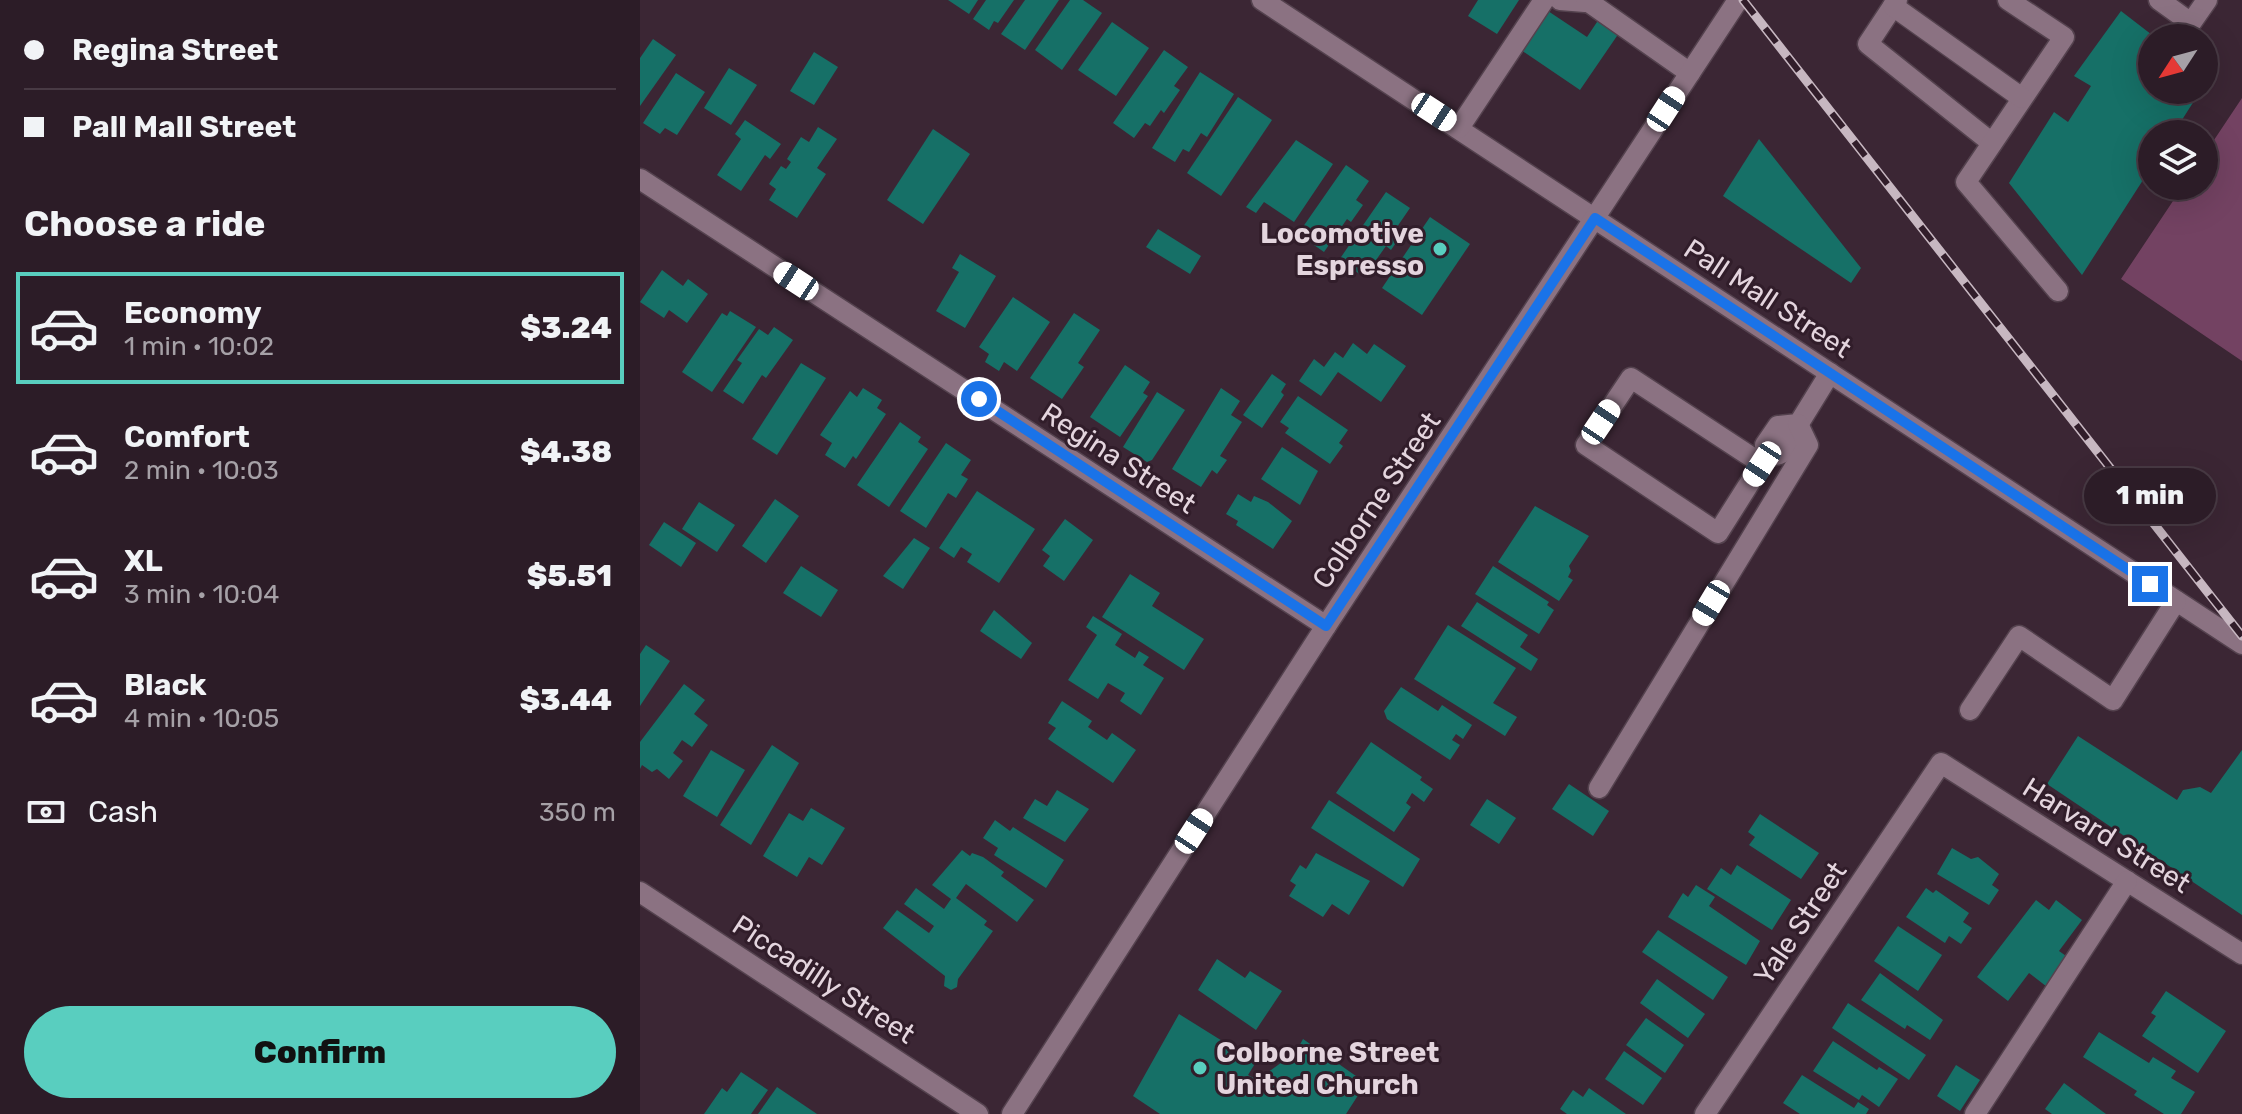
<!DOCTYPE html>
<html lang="en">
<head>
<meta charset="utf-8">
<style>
	body { margin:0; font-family:Rubik,sans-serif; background:#34252f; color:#f1f3f6; height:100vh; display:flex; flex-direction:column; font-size:30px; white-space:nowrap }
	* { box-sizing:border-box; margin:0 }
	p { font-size:26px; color:#a6a1a7 }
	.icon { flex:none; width:44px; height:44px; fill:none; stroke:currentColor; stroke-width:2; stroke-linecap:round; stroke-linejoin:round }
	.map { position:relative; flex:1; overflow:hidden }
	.panel { display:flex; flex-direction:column; background:#2c1c27; width:640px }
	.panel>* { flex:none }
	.hud { display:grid; align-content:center; height:176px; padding:0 24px; background:#2c1c27 }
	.needle { width:52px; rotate:234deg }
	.tools { position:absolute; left:1498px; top:24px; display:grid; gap:16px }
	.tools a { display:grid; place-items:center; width:80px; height:80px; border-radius:50%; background:#2c1c27; box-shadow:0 8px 32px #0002,0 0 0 2px #483a44; font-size:40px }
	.end { position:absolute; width:36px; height:36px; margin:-18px; border:10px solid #1a73e8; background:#fff; box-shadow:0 0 0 4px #fff }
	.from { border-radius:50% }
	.bubble { position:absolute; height:56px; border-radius:28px; background:#2c1c27; box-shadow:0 8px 32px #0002,0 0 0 2px #483a44; font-size:26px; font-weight:800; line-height:56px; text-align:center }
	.car { position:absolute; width:24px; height:48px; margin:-24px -12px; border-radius:10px; box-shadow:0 0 6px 2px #0007; background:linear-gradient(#fff 24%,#345 0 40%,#fff 0 76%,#345 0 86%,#fff 0) }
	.hud b { display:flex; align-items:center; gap:28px; height:76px; font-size:30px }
	.hud b+b { border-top:2px solid #483a44 }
	.hud i { width:20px; height:20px; background:#f1f3f6 }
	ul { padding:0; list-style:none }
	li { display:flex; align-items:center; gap:24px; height:112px; margin:0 16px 12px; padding:0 8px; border:4px solid transparent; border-radius:0px }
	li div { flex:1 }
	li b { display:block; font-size:30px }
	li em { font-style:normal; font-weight:800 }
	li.on { border-color:#59cebf }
	li>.icon { width:72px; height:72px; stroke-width:1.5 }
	h2 { padding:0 24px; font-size:36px; line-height:96px }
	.pay { display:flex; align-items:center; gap:20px; height:88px; padding:0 24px; font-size:30px }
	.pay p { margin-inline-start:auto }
	.button { display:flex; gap:16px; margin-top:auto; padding:16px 24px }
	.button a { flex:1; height:92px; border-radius:48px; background:#59cebf; color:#111; font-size:32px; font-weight:800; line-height:92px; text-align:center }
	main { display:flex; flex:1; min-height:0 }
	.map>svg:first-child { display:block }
	.green { fill:#734262 }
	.building { fill:#167067 }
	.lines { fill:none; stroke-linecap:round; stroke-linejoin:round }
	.minor-casing { stroke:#54424e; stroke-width:23 }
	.minor { stroke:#8b7282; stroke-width:20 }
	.rail-casing { stroke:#c7b7c1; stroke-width:9 }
	.rail { stroke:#311d2a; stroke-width:6; stroke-dasharray:18; stroke-linecap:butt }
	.route { stroke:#1a73e8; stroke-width:10 }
	.poi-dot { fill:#59cebf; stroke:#311d2a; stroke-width:3 }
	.labels { text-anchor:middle; stroke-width:6; stroke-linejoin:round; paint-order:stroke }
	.poi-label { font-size:28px; font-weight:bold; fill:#e4d5de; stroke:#311d2a; text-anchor:end }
	.street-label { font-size:28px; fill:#e4d5de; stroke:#311d2a }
</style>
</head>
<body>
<main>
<section class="panel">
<div class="hud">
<b><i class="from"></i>Regina Street</b>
<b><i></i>Pall Mall Street</b>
</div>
<h2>Choose a ride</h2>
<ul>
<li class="on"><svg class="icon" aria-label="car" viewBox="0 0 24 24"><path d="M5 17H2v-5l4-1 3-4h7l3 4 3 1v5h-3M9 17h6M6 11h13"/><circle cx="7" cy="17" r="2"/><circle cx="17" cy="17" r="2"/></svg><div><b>Economy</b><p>1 min · 10:02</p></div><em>$3.24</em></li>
<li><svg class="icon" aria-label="car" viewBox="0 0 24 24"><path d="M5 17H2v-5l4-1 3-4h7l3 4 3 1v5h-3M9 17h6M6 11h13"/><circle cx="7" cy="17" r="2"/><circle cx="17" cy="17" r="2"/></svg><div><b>Comfort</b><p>2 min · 10:03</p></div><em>$4.38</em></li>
<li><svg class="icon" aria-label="car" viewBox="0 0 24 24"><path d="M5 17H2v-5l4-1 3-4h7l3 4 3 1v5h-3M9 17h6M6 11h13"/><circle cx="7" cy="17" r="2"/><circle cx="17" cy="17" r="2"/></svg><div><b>XL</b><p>3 min · 10:04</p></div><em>$5.51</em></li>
<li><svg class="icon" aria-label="car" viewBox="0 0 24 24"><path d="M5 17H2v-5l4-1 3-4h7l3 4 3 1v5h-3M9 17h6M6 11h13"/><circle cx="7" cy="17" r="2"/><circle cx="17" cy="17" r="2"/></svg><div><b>Black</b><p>4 min · 10:05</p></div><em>$3.44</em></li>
</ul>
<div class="pay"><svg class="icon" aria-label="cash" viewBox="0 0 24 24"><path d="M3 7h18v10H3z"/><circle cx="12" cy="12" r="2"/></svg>Cash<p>350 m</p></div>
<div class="button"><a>Confirm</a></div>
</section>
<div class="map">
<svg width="1602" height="1114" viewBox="0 0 1602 1114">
	<rect width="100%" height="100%" fill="#3b2634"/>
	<!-- green -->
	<polygon class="green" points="1602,98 1602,361 1481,279 1543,186 1564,186 1564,155"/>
	<!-- building -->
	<g class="building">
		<polygon points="308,0 338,0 329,14"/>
		<polygon points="346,0 374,0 358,23 354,21 349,30 333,19"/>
		<polygon points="385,0 419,0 385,50 361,34"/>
		<polygon points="430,0 443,0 462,13 422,70 395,50"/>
		<polygon points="838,0 879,0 857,34 828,16"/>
		<polygon points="908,11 947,37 959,19 979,33 940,90 881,50"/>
		<polygon points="1481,11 1516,38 1512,38 1512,90 1561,90 1533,134 1512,134 1512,166 1442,275 1369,183 1414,112 1428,122 1451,86 1434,76"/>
		<polygon points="472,22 509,48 476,96 438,70"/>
		<polygon points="13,39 36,55 0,106 0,58"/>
		<polygon points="524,50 548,67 534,86 540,90 524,113 521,110 510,126 505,123 494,138 473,123"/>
		<polygon points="174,52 198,67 174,105 150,91"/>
		<polygon points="89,68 117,85 91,125 64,108"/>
		<polygon points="560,72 594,94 567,137 561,133 549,152 543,149 535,162 512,148"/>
		<polygon points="36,73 65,92 37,135 25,128 20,134 3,123"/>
		<polygon points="598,97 632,120 581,196 547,173"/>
		<polygon points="105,120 141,144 130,159 125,155 101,191 77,175 101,139 95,134"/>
		<polygon points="178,127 197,139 177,168 186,174 157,218 129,200 136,189 129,184 141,166 146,169 151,162 147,159 161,137 169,142"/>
		<polygon points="293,129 330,154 283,224 247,200"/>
		<polygon points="1119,139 1221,268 1211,283 1083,196"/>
		<polygon points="656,140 693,164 654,222 624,202 616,213 606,207"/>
		<polygon points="706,165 729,181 716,200 723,205 711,222 707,219 684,252 658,234"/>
		<polygon points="746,192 770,208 757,227 764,231 751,250 746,246 724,277 699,260"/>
		<polygon points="790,217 830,244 782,315 742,288"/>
		<polygon points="518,229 561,256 550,274 506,247"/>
		<polygon points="320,254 356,276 325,328 296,311 319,272 312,268"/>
		<polygon points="22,270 43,286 48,279 68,294 47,323 29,310 24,318 0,302"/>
		<polygon points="373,297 410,322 377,371 364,362 359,371 345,362 349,354 339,347"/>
		<polygon points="90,311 116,327 72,392 42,372 82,313 87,316"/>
		<polygon points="434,313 460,330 438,363 444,367 422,399 390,378"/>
		<polygon points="134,327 153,340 126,378 122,375 103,404 83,391 102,363 97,360 119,329 128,335"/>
		<polygon points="713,343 727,354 734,344 766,366 741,402 698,372 681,396 659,381 674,359 684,367 695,352 703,358"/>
		<polygon points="161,363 186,378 137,455 112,439"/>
		<polygon points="485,365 510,382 503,393 508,396 480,437 450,417"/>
		<polygon points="632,374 646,384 641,392 644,395 622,428 603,415"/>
		<polygon points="223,388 242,400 237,408 246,414 216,459 213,456 205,468 185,455 192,443 180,435 210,391 217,397"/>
		<polygon points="581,388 600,401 591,415 602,422 580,456 587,460 577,474 572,470 561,487 532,469"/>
		<polygon points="517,392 545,410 512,460 507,462 483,447"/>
		<polygon points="658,396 708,430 699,443 703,446 690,464 645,433 649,428 640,422"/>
		<polygon points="260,422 281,437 278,442 288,449 249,507 217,485"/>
		<polygon points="306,443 331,460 321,475 328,479 316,498 308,493 286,528 260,511"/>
		<polygon points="642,447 678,471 660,505 621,479"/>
		<polygon points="337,491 395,529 359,583 327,562 332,554 321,547 314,558 299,548"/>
		<polygon points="598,494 611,502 614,496 628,502 652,521 633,549 596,525 598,521 586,514"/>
		<polygon points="135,499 159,516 126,563 102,546"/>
		<polygon points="59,502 95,525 77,552 42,529"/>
		<polygon points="895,506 949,536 929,566 931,571 928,577 933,580 919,601 858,562"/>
		<polygon points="425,519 453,540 424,581 403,566 410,556 402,550"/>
		<polygon points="24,522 56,543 41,567 9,545"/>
		<polygon points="274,538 290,548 263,589 243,576"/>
		<polygon points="161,566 198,590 181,617 143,593"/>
		<polygon points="853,566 909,602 907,605 914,610 899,634 835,594"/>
		<polygon points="490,574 520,593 512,606 564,639 544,670 462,617"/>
		<polygon points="837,602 888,635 880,647 898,659 891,671 821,626"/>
		<polygon points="354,610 392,643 381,659 340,631"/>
		<polygon points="453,616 482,634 475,645 495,658 499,651 509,657 503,665 524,678 501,715 480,701 485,693 468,683 458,699 428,680 457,635 446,627"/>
		<polygon points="808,625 876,668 853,703 877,717 865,736 774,679"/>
		<polygon points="6,645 30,661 0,706 0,654"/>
		<polygon points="44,684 65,700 54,714 68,725 52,747 42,740 33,753 43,761 29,779 17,769 12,772 2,765 0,769 0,742"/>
		<polygon points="761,687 798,711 802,705 832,725 823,739 816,734 812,740 820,745 810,760 747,719 744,711"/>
		<polygon points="422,701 452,721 448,727 467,740 472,733 496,750 473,783 408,739 416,728 408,723"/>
		<polygon points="1438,736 1537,800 1543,790 1560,787 1571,793 1602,750 1602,915 1407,784"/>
		<polygon points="731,742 782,777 780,780 793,789 784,802 772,793 766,803 771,807 754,832 696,793"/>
		<polygon points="132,745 159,763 111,845 80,825"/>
		<polygon points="71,750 105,770 77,817 43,796"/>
		<polygon points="929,784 969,811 953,836 912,809"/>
		<polygon points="417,790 449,809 425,842 383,818 395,799 407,806"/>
		<polygon points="847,799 876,818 859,844 830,825"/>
		<polygon points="689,800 780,859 763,887 671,828"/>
		<polygon points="171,808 205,828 182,865 169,857 157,877 123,856 149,813 163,821"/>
		<polygon points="1120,814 1179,853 1161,879 1109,845 1115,837 1108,832"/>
		<polygon points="355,820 370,831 373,827 424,860 406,888 354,855 358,848 343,838"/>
		<polygon points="1312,848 1331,859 1338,857 1359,874 1352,885 1359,890 1349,905 1297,874"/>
		<polygon points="322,850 330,856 332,853 343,857 364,872 361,876 394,900 377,922 326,884 316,898 347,921 344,925 353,931 318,979 317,987 311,990 304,986 305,976 243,928 257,910 289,933 294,926 264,904 276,888 304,909 311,899 292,885"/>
		<polygon points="676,853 730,881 709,915 692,904 683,917 649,896 656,885 650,881 660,865 666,869"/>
		<polygon points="1097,865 1151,900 1132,930 1067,889 1081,868 1091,875"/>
		<polygon points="1056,885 1075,897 1069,906 1120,941 1106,965 1028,917 1043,893 1048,897"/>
		<polygon points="1286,888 1293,893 1296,890 1329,913 1323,922 1332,928 1321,944 1309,936 1305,943 1266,917"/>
		<polygon points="1396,900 1409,910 1416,900 1442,920 1419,951 1429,958 1411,990 1389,973 1368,1001 1337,977"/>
		<polygon points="1258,926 1302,955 1278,991 1234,961"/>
		<polygon points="1018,930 1088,977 1073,1000 1002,952"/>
		<polygon points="577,959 605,978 610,971 642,991 616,1030 558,990"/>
		<polygon points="1240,973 1303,1020 1290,1040 1267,1025 1265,1029 1221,1000"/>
		<polygon points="1017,979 1065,1014 1048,1038 1000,1003"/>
		<polygon points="1526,991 1586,1031 1558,1073 1502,1036 1516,1016 1511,1013"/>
		<polygon points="1208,1003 1286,1055 1269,1080 1192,1028"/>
		<polygon points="539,1014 616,1062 608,1075 617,1080 656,1052 663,1039 726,1083 706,1114 520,1114 493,1096"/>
		<polygon points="1006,1018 1044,1045 1025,1073 986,1045"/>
		<polygon points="1459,1032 1509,1063 1513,1057 1536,1071 1531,1078 1555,1092 1541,1114 1524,1114 1494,1095 1497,1091 1443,1057"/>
		<polygon points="1193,1041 1237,1070 1239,1067 1258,1079 1239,1107 1222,1095 1219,1100 1173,1071"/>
		<polygon points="984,1051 1022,1078 1003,1105 965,1079"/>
		<polygon points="1316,1065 1340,1080 1320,1111 1297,1096"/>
		<polygon points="101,1072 128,1090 111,1114 64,1114 82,1088 87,1092"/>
		<polygon points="1162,1075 1214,1108 1218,1102 1229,1109 1226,1114 1160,1114 1143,1103"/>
		<polygon points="1424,1083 1466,1114 1412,1114 1405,1109"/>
		<polygon points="137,1087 177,1114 118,1114"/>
		<polygon points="949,1088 986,1114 927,1114 920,1109 933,1090 943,1097"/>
	</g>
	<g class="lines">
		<defs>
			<g id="minor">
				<polyline points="622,0 1602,644"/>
				<polyline points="920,0 945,2"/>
				<polyline points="946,0 1050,73"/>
				<polyline points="1257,0 1228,44 1352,143"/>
				<polyline points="1368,0 1424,37 1326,182 1418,291"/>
				<polyline points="1519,0 1551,23 1567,0"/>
				<polyline points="1253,6 1382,98"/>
				<polyline points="819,128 904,0"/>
				<polyline points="0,179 686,626"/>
				<polyline points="1158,424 1138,426 1125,445 1126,457 1140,454 1190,373"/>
				<polyline points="1122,464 991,378 946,445 1078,533 1126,457"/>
				<polyline points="1330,710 1379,636 1473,700 1536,601"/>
				<polyline points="959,788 1168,445 1158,424"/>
				<polyline points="0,892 338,1114"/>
				<polyline points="372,1114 686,626 1098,0"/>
				<polyline points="1065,1114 1301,763 1602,954"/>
				<polyline points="1335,1114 1487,881"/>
			</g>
		</defs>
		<!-- minor casing -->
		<use href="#minor" class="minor-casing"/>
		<!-- minor -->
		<use href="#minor" class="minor"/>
		<defs>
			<polyline id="rail" points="1103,0 1602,636"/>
		</defs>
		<!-- rail casing -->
		<use href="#rail" class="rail-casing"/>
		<!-- rail -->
		<use href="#rail" class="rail"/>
	</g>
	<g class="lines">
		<!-- route -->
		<polyline class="route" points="339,399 686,626 955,218 1510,584"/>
	</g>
	<!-- markers -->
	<g class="poi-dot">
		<circle cx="800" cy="249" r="8"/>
		<circle cx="560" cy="1068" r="8"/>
	</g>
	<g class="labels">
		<!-- poi labels -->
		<g class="poi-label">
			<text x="784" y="243">Locomotive<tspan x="784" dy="32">Espresso</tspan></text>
			<text x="576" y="1062" text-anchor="start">Colborne Street<tspan x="576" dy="32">United Church</tspan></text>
		</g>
		<!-- street labels -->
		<g class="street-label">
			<text transform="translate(1128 298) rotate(33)" y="10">Pall Mall Street</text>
			<text transform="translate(479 458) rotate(33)" y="10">Regina Street</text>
			<text transform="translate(736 500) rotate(-56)" y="10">Colborne Street</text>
			<text transform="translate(1467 835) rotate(32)" y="10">Harvard Street</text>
			<text transform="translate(1160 923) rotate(-56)" y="10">Yale Street</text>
			<text transform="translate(184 979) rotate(33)" y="10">Piccadilly Street</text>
		</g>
	</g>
</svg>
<div class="tools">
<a><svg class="needle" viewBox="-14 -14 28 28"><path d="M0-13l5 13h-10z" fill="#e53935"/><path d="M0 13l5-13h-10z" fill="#a6a1a7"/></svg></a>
<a><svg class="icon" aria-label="layers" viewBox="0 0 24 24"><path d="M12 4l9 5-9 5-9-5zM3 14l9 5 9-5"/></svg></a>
</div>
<i class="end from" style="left:339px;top:399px"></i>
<i class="end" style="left:1510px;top:584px"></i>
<div class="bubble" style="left:1444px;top:468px;width:132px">1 min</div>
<i class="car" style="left:1026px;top:109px;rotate:33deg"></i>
<i class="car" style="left:794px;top:112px;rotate:123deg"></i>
<i class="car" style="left:156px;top:281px;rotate:303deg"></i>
<i class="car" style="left:961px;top:422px;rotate:34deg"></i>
<i class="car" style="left:1122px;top:464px;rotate:213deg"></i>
<i class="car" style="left:1071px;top:603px;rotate:211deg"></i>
<i class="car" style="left:554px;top:831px;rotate:33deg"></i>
</div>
</main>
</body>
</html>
